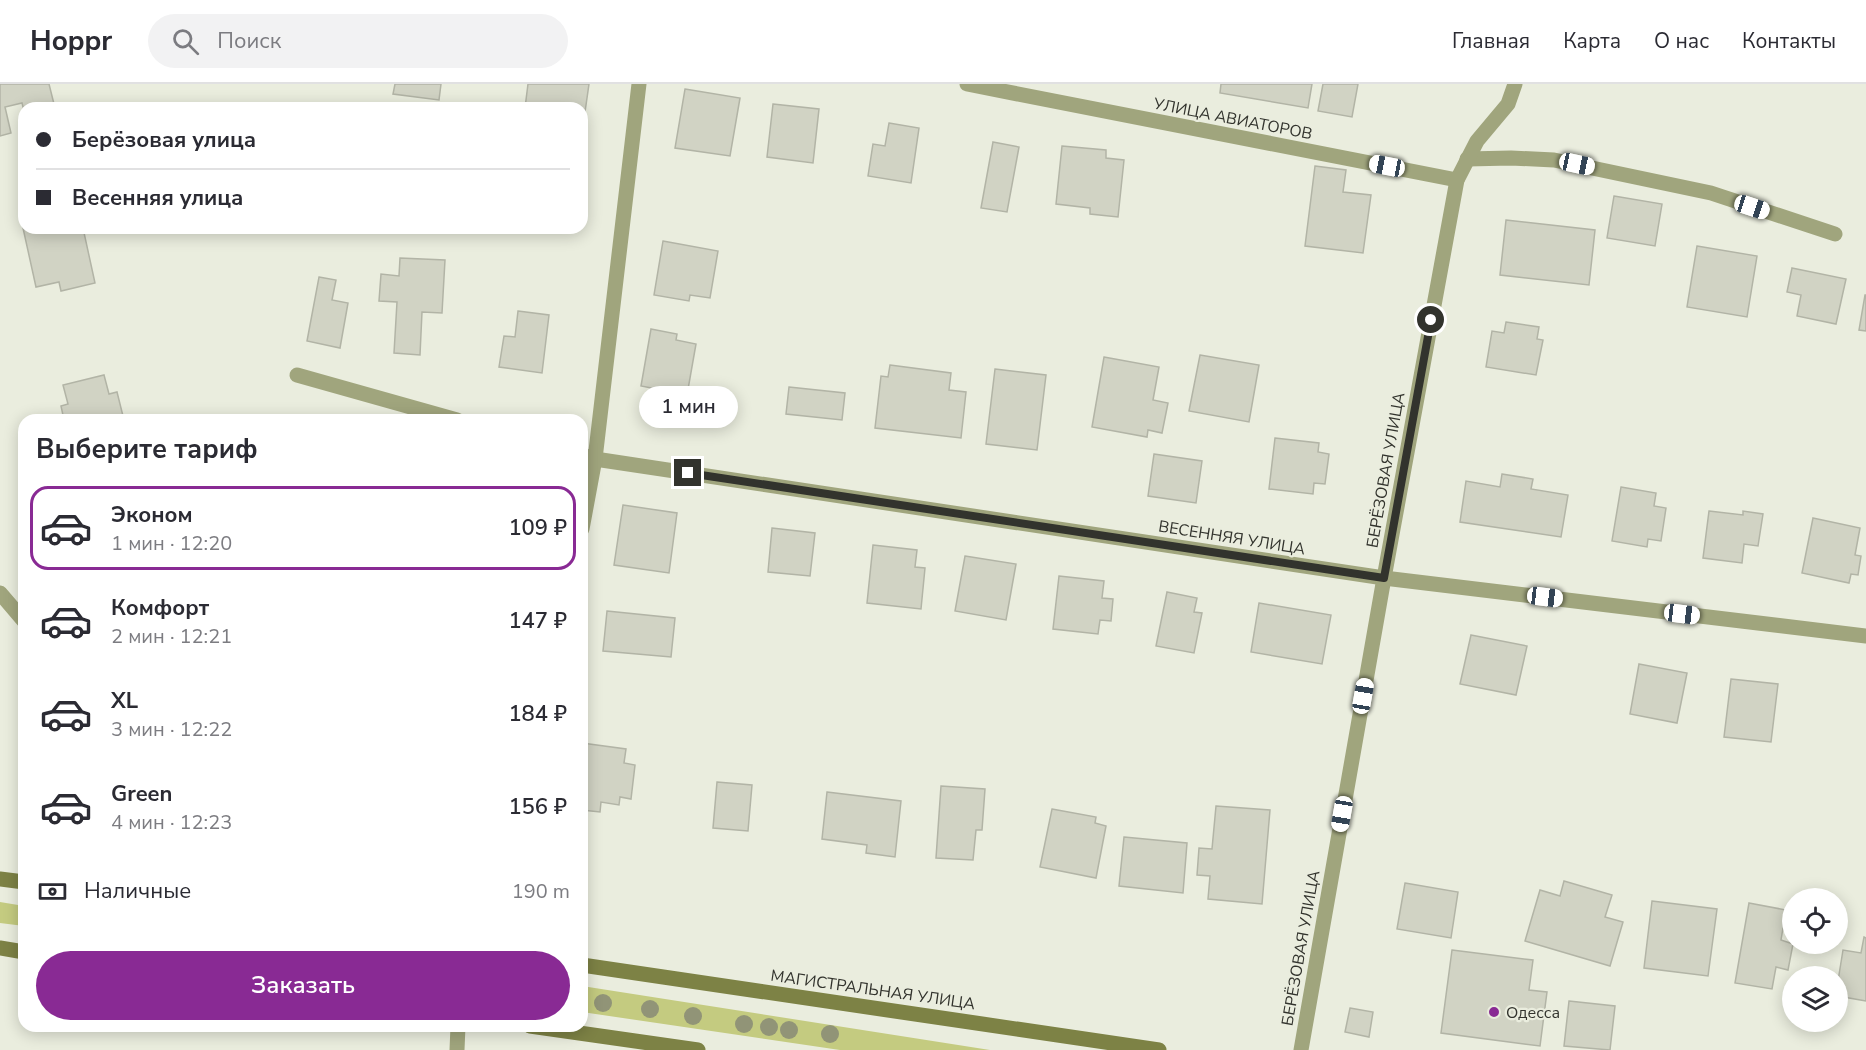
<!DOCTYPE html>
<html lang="ru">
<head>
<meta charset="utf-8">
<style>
	body { margin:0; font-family:"Nunito Sans",sans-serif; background:#f2f2f3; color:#2b2b33; height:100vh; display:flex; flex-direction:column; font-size:22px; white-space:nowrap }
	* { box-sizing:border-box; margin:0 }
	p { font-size:20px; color:#7c7c81 }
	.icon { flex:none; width:33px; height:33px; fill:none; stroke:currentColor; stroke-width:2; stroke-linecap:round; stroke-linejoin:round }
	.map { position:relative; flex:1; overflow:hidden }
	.sheet { position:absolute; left:18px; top:330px; width:570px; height:618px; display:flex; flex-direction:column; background:#fff; border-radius:18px; box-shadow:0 3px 15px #0003 }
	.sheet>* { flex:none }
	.guide { position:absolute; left:18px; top:18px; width:570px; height:132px; border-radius:18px; box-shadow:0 3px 15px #0003; display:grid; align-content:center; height:132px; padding:0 18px; background:#fff }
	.tools { position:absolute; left:1782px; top:804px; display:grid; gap:12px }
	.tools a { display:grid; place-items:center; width:66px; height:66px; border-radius:50%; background:#fff; box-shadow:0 3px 15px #0003; font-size:30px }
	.end { position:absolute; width:27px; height:27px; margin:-14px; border:8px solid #32332d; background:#fff; box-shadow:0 0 0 3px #fff }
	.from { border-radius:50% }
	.bubble { position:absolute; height:42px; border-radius:21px; background:#fff; box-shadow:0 3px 15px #0003; font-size:20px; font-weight:600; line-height:42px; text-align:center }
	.car { position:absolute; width:18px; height:36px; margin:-18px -9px; border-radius:8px; box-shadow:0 0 4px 2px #0007; background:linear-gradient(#fff 24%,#345 0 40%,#fff 0 76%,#345 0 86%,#fff 0) }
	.guide b { display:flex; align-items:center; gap:21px; height:57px; font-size:22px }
	.guide b+b { border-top:2px solid #e1e1e2 }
	.guide i { width:15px; height:15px; background:#2b2b33 }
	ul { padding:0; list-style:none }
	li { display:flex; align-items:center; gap:18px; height:84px; margin:0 12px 9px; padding:0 6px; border:3px solid transparent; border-radius:18px }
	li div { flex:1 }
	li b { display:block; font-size:22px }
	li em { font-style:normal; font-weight:600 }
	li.active { border-color:#892a94 }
	li>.icon { width:54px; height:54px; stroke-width:1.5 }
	h2 { padding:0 18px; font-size:27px; line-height:72px }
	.pay { display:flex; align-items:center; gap:15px; height:66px; padding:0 18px; font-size:22px }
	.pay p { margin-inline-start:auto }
	.action { display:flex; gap:12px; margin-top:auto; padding:12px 18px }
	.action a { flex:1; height:69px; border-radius:36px; background:#892a94; color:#fff; font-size:24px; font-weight:600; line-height:69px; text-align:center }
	header { display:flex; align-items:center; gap:36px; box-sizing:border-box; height:84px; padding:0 30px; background:#fff; border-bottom:2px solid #e1e1e2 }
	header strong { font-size:28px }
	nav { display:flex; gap:33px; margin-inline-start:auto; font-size:21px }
	.search { width:420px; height:54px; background:#f2f2f3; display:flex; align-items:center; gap:15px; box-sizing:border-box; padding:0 21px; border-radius:33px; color:#7c7c81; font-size:22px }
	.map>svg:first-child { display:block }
	.green { fill:#c4cb80 }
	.building { fill:#d1d3c4; stroke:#b2b4a6; stroke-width:1.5 }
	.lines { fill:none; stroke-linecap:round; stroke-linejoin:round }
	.street { stroke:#a0a57d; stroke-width:15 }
	.secondary { stroke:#7d8245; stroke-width:15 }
	.tree { fill:#919477 }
	.route { stroke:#32332d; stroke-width:8 }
	.poi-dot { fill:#892a94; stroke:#eaedde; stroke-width:2 }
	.labels { text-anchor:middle; stroke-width:4.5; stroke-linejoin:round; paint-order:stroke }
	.street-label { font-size:16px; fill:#32332d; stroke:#eaedde }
	.poi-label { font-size:16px; fill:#32332d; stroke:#eaedde; text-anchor:start }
</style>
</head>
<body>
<header>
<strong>Hoppr</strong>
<div class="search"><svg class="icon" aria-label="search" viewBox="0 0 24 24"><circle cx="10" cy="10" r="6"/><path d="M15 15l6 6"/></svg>Поиск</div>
<nav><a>Главная</a><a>Карта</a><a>О нас</a><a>Контакты</a></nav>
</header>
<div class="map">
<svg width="1866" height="966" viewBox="0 0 1866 966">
	<rect width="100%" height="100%" fill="#eaedde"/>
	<!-- green -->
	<g class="green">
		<polygon points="0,818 24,822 24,842 0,839"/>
		<polygon points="582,902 990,966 840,966 582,928"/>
	</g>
	<!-- building -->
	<g class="building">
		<polygon points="0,0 49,0 55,24 24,24 24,27 22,19 5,23 11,49 0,52"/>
		<polygon points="395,0 441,0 439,16 393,10"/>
		<polygon points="528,0 589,0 584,35 582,35 582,24 525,24"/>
		<polygon points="1221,0 1312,0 1308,24 1220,9"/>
		<polygon points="1323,0 1358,0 1352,33 1318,27"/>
		<polygon points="685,5 740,14 730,72 675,64"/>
		<polygon points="773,20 819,25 813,79 767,73"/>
		<polygon points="889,39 919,44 911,99 868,92 873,60 885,62"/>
		<polygon points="993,58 1019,63 1007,128 981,124"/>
		<polygon points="1062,62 1106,66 1106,74 1124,76 1118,133 1090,130 1090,124 1056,120"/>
		<polygon points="1315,82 1346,86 1343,108 1371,111 1363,169 1305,162"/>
		<polygon points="1614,112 1662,120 1655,162 1607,154"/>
		<polygon points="24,134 24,144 83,144 95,199 61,207 59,198 36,203 21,135"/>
		<polygon points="1506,136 1595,146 1589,201 1500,191"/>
		<polygon points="663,157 718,167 710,214 690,211 689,217 654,211"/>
		<polygon points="1697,162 1757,172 1747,233 1687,223"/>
		<polygon points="400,174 445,176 442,229 422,228 420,271 394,269 397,218 379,217 381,190 399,192"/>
		<polygon points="1792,184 1846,195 1836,240 1797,232 1801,211 1787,208"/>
		<polygon points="319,193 336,196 332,216 348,219 340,264 307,257"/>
		<polygon points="1865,211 1866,211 1866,247 1859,246"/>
		<polygon points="518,227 549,231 542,289 499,283 504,252 515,253"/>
		<polygon points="1506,238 1539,243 1537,255 1543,256 1536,291 1486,283 1492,247 1504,249"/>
		<polygon points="651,245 677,250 676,256 696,260 687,311 641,302"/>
		<polygon points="1200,271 1259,281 1249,338 1189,327"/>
		<polygon points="1104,273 1159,283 1153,316 1168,319 1162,349 1148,346 1147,353 1092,343"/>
		<polygon points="890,281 951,289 949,306 966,308 961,354 875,344 881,292 888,293"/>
		<polygon points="995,285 1046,291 1037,366 986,360"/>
		<polygon points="104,291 109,310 117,308 124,336 64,336 61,322 68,320 63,301"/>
		<polygon points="789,303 845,309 842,336 786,330"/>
		<polygon points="1275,354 1319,359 1318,368 1329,370 1325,400 1314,399 1313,410 1269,405"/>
		<polygon points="1154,370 1202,377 1196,419 1148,412"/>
		<polygon points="1502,390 1533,395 1531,405 1568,411 1561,453 1460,438 1466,397 1500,403"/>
		<polygon points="1621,403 1656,409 1654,422 1666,424 1661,457 1648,455 1647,463 1612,457"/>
		<polygon points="623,421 677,429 669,489 614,481"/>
		<polygon points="1709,427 1743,431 1743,427 1763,430 1758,462 1744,460 1742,479 1703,474"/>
		<polygon points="1813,434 1860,444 1855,471 1861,472 1858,491 1851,490 1849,499 1802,489"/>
		<polygon points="772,444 815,449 810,492 768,488"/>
		<polygon points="873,461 917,466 915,483 925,484 921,525 867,519"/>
		<polygon points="965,472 1016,480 1006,536 955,527"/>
		<polygon points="1059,492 1104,497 1102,514 1113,515 1111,537 1100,536 1098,550 1053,545"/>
		<polygon points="1167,508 1197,514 1194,528 1202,529 1194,569 1156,562"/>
		<polygon points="1259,519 1331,531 1322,580 1251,568"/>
		<polygon points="607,527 675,534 671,573 603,567"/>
		<polygon points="1471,551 1527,562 1516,611 1460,600"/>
		<polygon points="1639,580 1687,589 1677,639 1630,630"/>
		<polygon points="1731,595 1778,600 1771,658 1724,653"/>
		<polygon points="582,659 626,665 624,679 635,681 631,715 620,713 619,721 601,718 600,728 582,726"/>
		<polygon points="717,698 752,701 748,747 713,744"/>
		<polygon points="941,702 985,705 982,746 976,746 973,776 936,774"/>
		<polygon points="827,708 901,717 895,773 866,769 867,761 822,755"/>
		<polygon points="1216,722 1270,726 1262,820 1208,815 1210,792 1197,791 1199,764 1212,765"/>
		<polygon points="1052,725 1096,733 1095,739 1106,742 1096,794 1040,783"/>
		<polygon points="1124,753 1187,759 1183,809 1119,802"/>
		<polygon points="1564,797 1612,811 1605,833 1623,838 1610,882 1525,857 1540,806 1560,812"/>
		<polygon points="1405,799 1458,808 1451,854 1397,845"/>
		<polygon points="1652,817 1717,825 1708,892 1644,884"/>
		<polygon points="1749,819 1786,826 1781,856 1793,860 1788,886 1776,883 1772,905 1735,899"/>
		<polygon points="1864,853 1866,854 1866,917 1838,912 1838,897 1843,866 1861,869"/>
		<polygon points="1452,866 1533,876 1529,906 1547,908 1540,962 1441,949"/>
		<polygon points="1569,917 1615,922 1610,966 1564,962"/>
		<polygon points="1350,924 1373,928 1369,953 1345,948"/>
	</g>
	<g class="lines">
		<!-- street -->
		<g class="street">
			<polyline points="967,0 1457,96"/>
			<polyline points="1467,75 1511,74 1554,76 1711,109 1835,150"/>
			<polyline points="297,291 457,336"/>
			<polyline points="582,371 595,375 1384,494 1866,552"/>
			<polyline points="582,445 595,375 639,0"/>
			<polyline points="0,509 24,537"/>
			<polyline points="457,966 458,942"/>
			<polyline points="1301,966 1384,494 1457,96 1477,57 1508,20 1515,0"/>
		</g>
		<!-- secondary -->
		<g class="secondary">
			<polyline points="0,795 24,798"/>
			<polyline points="0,864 24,868"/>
			<polyline points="582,881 1159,966"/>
			<polyline points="530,942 698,966"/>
		</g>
	</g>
	<!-- trees -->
	<g class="tree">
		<circle cx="603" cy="919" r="9"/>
		<circle cx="650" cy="925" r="9"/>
		<circle cx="693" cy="932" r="9"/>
		<circle cx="744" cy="940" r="9"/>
		<circle cx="769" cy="943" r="9"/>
		<circle cx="789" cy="946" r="9"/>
		<circle cx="830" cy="950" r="9"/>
	</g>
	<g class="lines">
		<!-- route -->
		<polyline class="route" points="688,389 1384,494 1431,236"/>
	</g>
	<!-- markers -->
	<circle class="poi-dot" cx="1494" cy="928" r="6"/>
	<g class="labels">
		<!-- street labels -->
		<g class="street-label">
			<text transform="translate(1233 34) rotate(11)" y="6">УЛИЦА АВИАТОРОВ</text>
			<text transform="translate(1385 386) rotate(-80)" y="6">БЕРЁЗОВАЯ УЛИЦА</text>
			<text transform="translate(1232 453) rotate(9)" y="6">ВЕСЕННЯЯ УЛИЦА</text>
			<text transform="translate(1300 864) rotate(-80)" y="6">БЕРЁЗОВАЯ УЛИЦА</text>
			<text transform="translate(873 905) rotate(8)" y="6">МАГИСТРАЛЬНАЯ УЛИЦА</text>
		</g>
		<!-- poi labels -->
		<g class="poi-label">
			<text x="1506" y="934">Одесса</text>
		</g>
	</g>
</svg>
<div class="tools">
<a><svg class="icon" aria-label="locate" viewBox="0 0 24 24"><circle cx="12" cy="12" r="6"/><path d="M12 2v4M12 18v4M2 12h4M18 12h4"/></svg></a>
<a><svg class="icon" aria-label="layers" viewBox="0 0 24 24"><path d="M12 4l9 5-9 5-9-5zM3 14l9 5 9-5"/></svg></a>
</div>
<i class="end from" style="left:1431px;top:236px"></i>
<i class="end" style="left:688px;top:389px"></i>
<div class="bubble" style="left:639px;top:302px;width:99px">1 мин</div>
<i class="car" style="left:1577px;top:80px;rotate:102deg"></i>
<i class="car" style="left:1387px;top:82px;rotate:281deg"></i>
<i class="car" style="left:1752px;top:123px;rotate:108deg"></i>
<i class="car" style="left:1545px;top:513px;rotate:97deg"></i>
<i class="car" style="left:1682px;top:530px;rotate:97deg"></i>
<i class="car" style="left:1363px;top:612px;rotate:10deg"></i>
<i class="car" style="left:1342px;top:730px;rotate:190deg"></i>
<div class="guide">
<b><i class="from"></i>Берёзовая улица</b>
<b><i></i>Весенняя улица</b>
</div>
<section class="sheet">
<h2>Выберите тариф</h2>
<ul>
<li class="active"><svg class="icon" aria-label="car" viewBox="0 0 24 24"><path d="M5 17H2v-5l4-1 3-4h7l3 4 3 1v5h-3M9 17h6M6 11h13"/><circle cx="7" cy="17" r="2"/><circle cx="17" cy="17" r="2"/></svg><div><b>Эконом</b><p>1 мин · 12:20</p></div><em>109 ₽</em></li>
<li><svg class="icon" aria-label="car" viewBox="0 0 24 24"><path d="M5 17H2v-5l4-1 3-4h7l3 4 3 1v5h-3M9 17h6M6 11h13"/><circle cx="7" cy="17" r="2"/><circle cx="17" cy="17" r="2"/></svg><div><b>Комфорт</b><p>2 мин · 12:21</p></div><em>147 ₽</em></li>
<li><svg class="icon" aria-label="car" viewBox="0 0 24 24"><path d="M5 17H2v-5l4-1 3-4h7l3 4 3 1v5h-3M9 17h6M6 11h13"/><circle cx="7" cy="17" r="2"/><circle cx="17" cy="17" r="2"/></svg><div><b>XL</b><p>3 мин · 12:22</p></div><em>184 ₽</em></li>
<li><svg class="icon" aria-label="car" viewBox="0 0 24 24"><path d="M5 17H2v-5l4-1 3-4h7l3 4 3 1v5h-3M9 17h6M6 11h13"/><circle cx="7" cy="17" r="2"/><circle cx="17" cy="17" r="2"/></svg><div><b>Green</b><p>4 мин · 12:23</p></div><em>156 ₽</em></li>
</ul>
<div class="pay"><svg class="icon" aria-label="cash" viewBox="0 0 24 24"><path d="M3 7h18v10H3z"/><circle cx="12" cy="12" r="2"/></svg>Наличные<p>190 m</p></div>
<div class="action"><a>Заказать</a></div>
</section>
</div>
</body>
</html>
